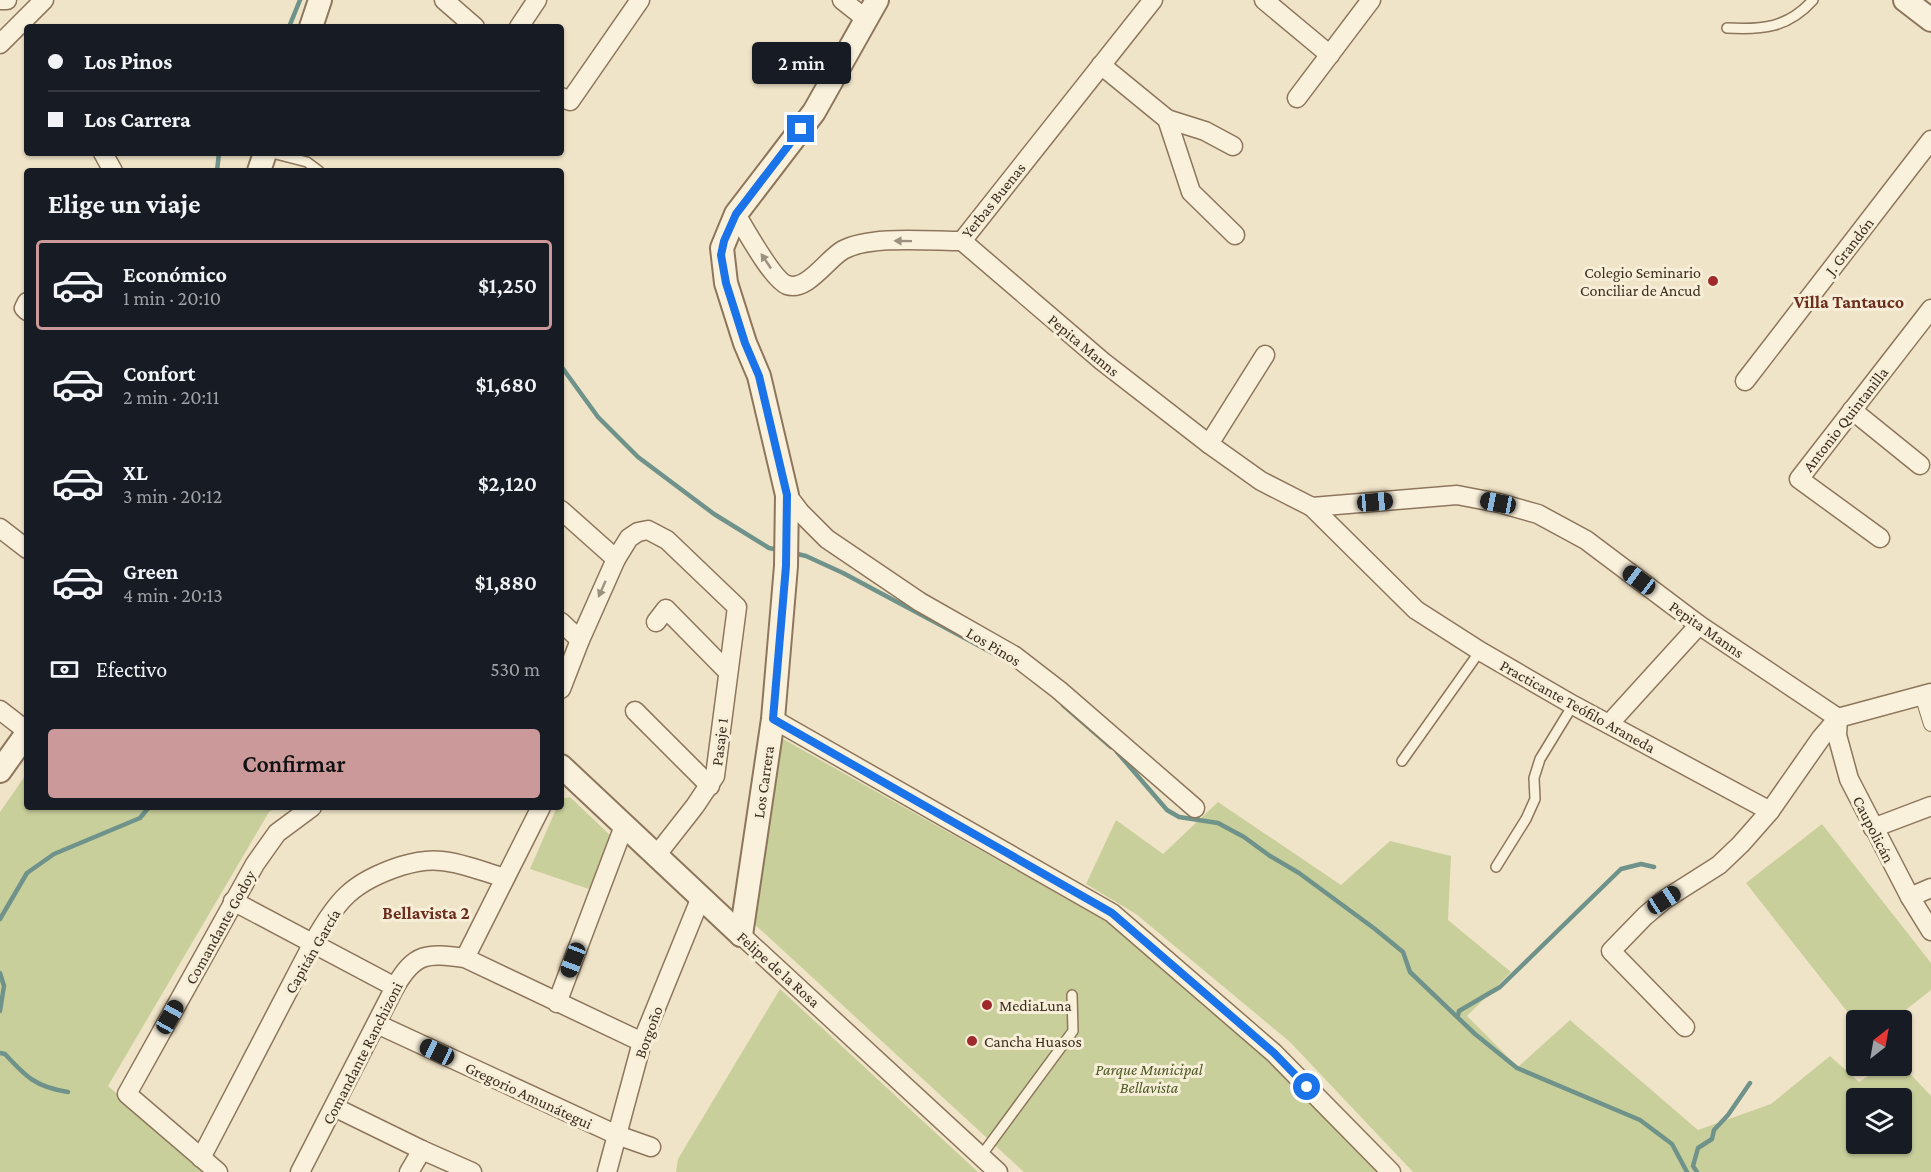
<!DOCTYPE html>
<html lang="es">
<head>
<meta charset="utf-8">
<style>
	body { margin:0; font-family:"Crimson Pro",serif; background:#242831; color:#f1f3f6; height:100vh; display:flex; flex-direction:column; font-size:22px; white-space:nowrap }
	* { box-sizing:border-box; margin:0 }
	p { font-size:20px; color:#9ea1a6 }
	.icon { flex:none; width:33px; height:33px; fill:none; stroke:currentColor; stroke-width:2; stroke-linecap:round; stroke-linejoin:round }
	.map { position:relative; flex:1; overflow:hidden }
	.sheet { position:absolute; left:24px; top:168px; width:540px; height:642px; display:flex; flex-direction:column; background:#171b24; border-radius:6px; box-shadow:0 2px 4px #0004 }
	.sheet>* { flex:none }
	.banner { position:absolute; left:24px; top:24px; width:540px; height:132px; border-radius:6px; box-shadow:0 2px 4px #0004; display:grid; align-content:center; height:132px; padding:0 24px; background:#171b24 }
	.needle { width:39px; rotate:31deg }
	.buttons { position:absolute; left:1846px; top:1010px; display:grid; gap:12px }
	.buttons a { display:grid; place-items:center; width:66px; height:66px; border-radius:6px; background:#171b24; box-shadow:0 2px 4px #0004; font-size:30px }
	.end { position:absolute; width:27px; height:27px; margin:-14px; border:8px solid #1a73e8; background:#fff; box-shadow:0 0 0 3px #fff }
	.from { border-radius:50% }
	.bubble { position:absolute; height:42px; border-radius:6px; background:#171b24; box-shadow:0 2px 4px #0004; font-size:20px; font-weight:600; line-height:42px; text-align:center }
	.car { position:absolute; width:18px; height:36px; margin:-18px -9px; border-radius:8px; box-shadow:0 0 4px 2px #0007; background:linear-gradient(#222 24%,#8ab4d8 0 40%,#222 0 76%,#8ab4d8 0 86%,#222 0) }
	.banner b { display:flex; align-items:center; gap:21px; height:57px; font-size:22px }
	.banner b+b { border-top:2px solid #363941 }
	.banner i { width:15px; height:15px; background:#f1f3f6 }
	ul { padding:0; list-style:none }
	li { display:flex; align-items:center; gap:18px; height:90px; margin:0 12px 9px; padding:0 12px; border:3px solid transparent; border-radius:6px }
	li div { flex:1 }
	li b { display:block; font-size:22px }
	li em { font-style:normal; font-weight:600 }
	li.active { border-color:#cc999b }
	li>.icon { width:54px; height:54px; stroke-width:1.5 }
	h2 { padding:0 24px; font-size:27px; line-height:72px }
	.pay { display:flex; align-items:center; gap:15px; height:66px; padding:0 24px; font-size:22px }
	.pay p { margin-inline-start:auto }
	.cta { display:flex; gap:12px; margin-top:auto; padding:12px 24px }
	.cta a { flex:1; height:69px; border-radius:6px; background:#cc999b; color:#111; font-size:24px; font-weight:600; line-height:69px; text-align:center }
	.map>svg:first-child { display:block }
	.green { fill:#c9cf9b; fill-rule:evenodd }
	.lines { fill:none; stroke-linecap:round; stroke-linejoin:round }
	.stream { stroke:#6f938a; stroke-width:4.5 }
	.service-casing { stroke:#8d765c; stroke-width:12 }
	.pedestrian-casing { stroke:#8d765c; stroke-width:16 }
	.minor-casing { stroke:#8d765c; stroke-width:21 }
	.tertiary-casing { stroke:#8d765c; stroke-width:26 }
	.service { stroke:#faf1dc; stroke-width:9 }
	.pedestrian { stroke:#faf1dc; stroke-width:14 }
	.minor { stroke:#faf1dc; stroke-width:18 }
	.tertiary { stroke:#faf1dc; stroke-width:22 }
	.oneway { fill:#9c907e }
	.route { stroke:#1a73e8; stroke-width:8 }
	.poi-dot { fill:#9e2a2b; stroke:#f7eed8; stroke-width:2 }
	.labels { text-anchor:middle; stroke-width:6; stroke-linejoin:round; paint-order:stroke }
	.street-label { font-size:16px; fill:#3d2e20; stroke:#f7eed8 }
	.poi-label { font-size:16px; fill:#3d2e20; stroke:#f7eed8; text-anchor:start }
	.park-label { font-size:16px; font-style:italic; fill:#4d5a26; stroke:#f7eed8 }
	.neighbourhood-label { font-size:18px; font-weight:bold; fill:#6b2e1e; stroke:#f7eed8 }
</style>
</head>
<body>
<div class="map">
<svg width="1931" height="1172" viewBox="0 0 1931 1172">
	<rect width="100%" height="100%" fill="#f0e4c8"/>
	<!-- green -->
	<g class="green">
		<polygon points="776,735 1104,920 1130,938 1267,1058 1377,1172 1024,1172 750,920"/>
		<polygon points="27,773 27,807 276,807 269,812 108,1086 209,1172 0,1172 0,812"/>
		<polygon points="570,797 613,838 589,889 530,869 557,807 561,807 561,799"/>
		<path d="M 1218,802 L 1341,885 L 1390,841 L 1451,856 L 1448,920 L 1511,972 L 1467,1016 L 1518,1067 L 1570,1020 L 1698,1130 L 1771,1104 L 1830,1056 L 1859,1082 L 1885,1065 L 1902,1065 L 1931,1096 L 1931,1172 L 1413,1172 L 1290,1042 L 1136,914 L 1086,884 L 1116,820 L 1163,854 ZM 1857,1098 L 1902,1098 L 1902,1143 L 1857,1143 Z"/>
		<polygon points="1822,824 1931,963 1931,990 1893,1020 1857,1020 1857,1024 1746,883"/>
		<polygon points="780,989 978,1172 676,1172 678,1159"/>
	</g>
	<g class="lines">
		<!-- stream -->
		<g class="stream">
			<polyline points="289,27 300,0"/>
			<polyline points="217,171 219,153"/>
			<polyline points="561,366 598,417 638,457 714,514 769,548 779,550"/>
			<polyline points="793,553 806,556 843,573 1002,658"/>
			<polyline points="1063,705 1111,747"/>
			<polyline points="1117,752 1167,810 1179,817 1218,823 1244,837 1270,856 1299,873 1375,929 1403,952 1410,972 1475,1034 1517,1068 1640,1120 1672,1144 1687,1172"/>
			<polyline points="0,919 27,873 54,854 140,818 149,807"/>
			<polyline points="0,973 4,986 0,1011"/>
			<polyline points="1458,1015 1459,1011 1500,987 1621,869 1641,864 1654,867"/>
			<path d="M 0,1053 L 5,1054 C 26,1077 36,1087 68,1092"/>
			<polyline points="1697,1172 1693,1166 1698,1148 1712,1139 1714,1130 1728,1115 1750,1083"/>
		</g>
		<defs>
			<g id="service">
				<path d="M 1727,28 C 1762,30 1788,28 1813,0"/>
				<polyline points="272,153 307,162 319,171"/>
				<polyline points="1402,761 1480,651"/>
				<polyline points="1496,867 1526,819 1535,799 1534,778 1540,759 1573,705"/>
				<polyline points="981,1156 1073,1031 1072,995"/>
			</g>
			<polyline id="pedestrian" points="1922,695 1931,724"/>
			<g id="minor">
				<polyline points="0,0 7,0"/>
				<polyline points="444,0 475,27"/>
				<polyline points="842,0 866,19"/>
				<polyline points="1264,0 1330,55"/>
				<polyline points="519,27 537,0"/>
				<polyline points="0,44 44,0"/>
				<polyline points="1101,65 1167,119 1191,192 1235,235"/>
				<polyline points="561,97 570,101 640,0"/>
				<polyline points="1297,98 1371,0"/>
				<polyline points="1167,119 1205,131 1233,146"/>
				<polyline points="103,153 113,171"/>
				<path d="M 736,214 C 745,229 773,280 787,285 C 807,292 827,259 843,250 C 871,235 929,241 962,241"/>
				<polyline points="962,241 1102,361 1209,444 1261,481 1312,507 1457,495 1499,503 1538,514 1586,540 1699,625 1838,718"/>
				<polyline points="962,241 1153,0"/>
				<polyline points="27,302 24,308 27,311"/>
				<polyline points="1745,381 1931,140"/>
				<polyline points="1852,410 1920,465"/>
				<polyline points="1209,444 1265,355"/>
				<polyline points="787,495 800,512 827,539 920,602 1015,656 1059,690 1195,808"/>
				<polyline points="1312,507 1416,610 1480,651 1573,705 1770,811 1821,738 1838,718"/>
				<polyline points="561,510 616,559"/>
				<polyline points="0,528 27,549"/>
				<polyline points="1880,538 1799,479 1931,309"/>
				<polyline points="561,622 580,640"/>
				<polyline points="656,622 666,609 727,671"/>
				<polyline points="561,689 580,640 616,559 629,538 638,532 648,530 667,540 737,607 715,776 695,806 655,857"/>
				<polyline points="0,710 27,731"/>
				<polyline points="635,711 710,786"/>
				<polyline points="1838,718 1837,735 1849,779 1910,897 1931,931"/>
				<polyline points="1838,718 1931,693"/>
				<polyline points="773,719 1112,913 1274,1053 1391,1172"/>
				<polyline points="1609,724 1699,625"/>
				<polyline points="1873,828 1931,806"/>
				<polyline points="1910,897 1931,888"/>
				<polyline points="233,901 395,987"/>
				<polyline points="741,935 998,1172"/>
				<polyline points="465,958 541,807"/>
				<polyline points="557,1003 624,826"/>
				<polyline points="377,1024 617,1135 651,1147"/>
				<polyline points="1685,1027 1611,951 1645,916 1664,900 1719,865 1741,844 1770,811"/>
				<polyline points="334,1107 422,1150 472,1172"/>
				<path d="M 201,1158 L 313,943 C 337,900 352,882 401,866 C 414,862 428,859 442,861 C 463,863 484,872 505,878"/>
				<polyline points="218,1172 127,1094 255,864 277,833 312,807"/>
				<path d="M 300,1172 L 395,987 C 415,952 427,953 465,958 L 642,1042"/>
				<polyline points="409,1172 422,1150"/>
				<polyline points="607,1172 642,1042 701,897"/>
			</g>
			<g id="tertiary">
				<polyline points="1905,0 1931,20"/>
				<polyline points="311,27 320,0"/>
				<polyline points="259,171 265,153"/>
				<polyline points="561,766 741,935"/>
				<polyline points="0,771 27,733"/>
				<polyline points="741,935 773,719 786,566 787,495 759,376 745,343 726,283 722,248 736,214 814,112 877,0"/>
			</g>
		</defs>
		<!-- service casing -->
		<use href="#service" class="service-casing"/>
		<!-- pedestrian casing -->
		<use href="#pedestrian" class="pedestrian-casing"/>
		<!-- minor casing -->
		<use href="#minor" class="minor-casing"/>
		<!-- tertiary casing -->
		<use href="#tertiary" class="tertiary-casing"/>
		<!-- service -->
		<use href="#service" class="service"/>
		<!-- pedestrian -->
		<use href="#pedestrian" class="pedestrian"/>
		<!-- minor -->
		<use href="#minor" class="minor"/>
		<!-- tertiary -->
		<use href="#tertiary" class="tertiary"/>
	</g>
	<!-- one-way arrows -->
	<defs><path id="oneway-solid" d="M-6-.8H1V-3.2L6.5 0L1 3.2V.8H-6Z" transform="scale(1.5)"/></defs>
	<g class="oneway">
		<use href="#oneway-solid" transform="translate(903 241) rotate(-179)"/>
		<use href="#oneway-solid" transform="translate(766 261) rotate(-124)"/>
		<use href="#oneway-solid" transform="translate(602 589) rotate(114)"/>
	</g>
	<g class="lines">
		<!-- route -->
		<polyline class="route" points="801,129 736,214 724,241 721,255 726,283 745,343 759,376 787,495 786,566 773,719 1112,913 1274,1053 1307,1087"/>
	</g>
	<!-- markers -->
	<g class="poi-dot">
		<circle cx="1713" cy="281" r="6"/>
		<circle cx="987" cy="1005" r="6"/>
		<circle cx="972" cy="1041" r="6"/>
	</g>
	<g class="labels">
		<!-- street labels -->
		<g class="street-label">
			<text transform="translate(993 200) rotate(-51)" y="6">Yerbas Buenas</text>
			<text transform="translate(1849 246) rotate(-52)" y="6">J. Grandón</text>
			<text transform="translate(1084 345) rotate(40)" y="6">Pepita Manns</text>
			<text transform="translate(1845 419) rotate(-52)" y="6">Antonio Quintanilla</text>
			<text transform="translate(1707 629) rotate(35)" y="6">Pepita Manns</text>
			<text transform="translate(994 646) rotate(31)" y="6">Los Pinos</text>
			<text transform="translate(1578 706) rotate(29)" y="6">Practicante Teófilo Araneda</text>
			<text transform="translate(719 742) rotate(-83)" y="6">Pasaje 1</text>
			<text transform="translate(763 782) rotate(-82)" y="6">Los Carrera</text>
			<text transform="translate(1874 829) rotate(63)" y="6">Caupolicán</text>
			<text transform="translate(220 927) rotate(-61)" y="6">Comandante Godoy</text>
			<text transform="translate(312 951) rotate(-60)" y="6">Capitán García</text>
			<text transform="translate(779 969) rotate(42)" y="6">Felipe de la Rosa</text>
			<text transform="translate(648 1032) rotate(-70)" y="6">Borgoño</text>
			<text transform="translate(362 1053) rotate(-63)" y="6">Comandante Ranchizoni</text>
			<text transform="translate(529 1095) rotate(25)" y="6">Gregorio Amunátegui</text>
		</g>
		<!-- poi labels -->
		<g class="poi-label">
			<text x="1701" y="278" text-anchor="end">Colegio Seminario<tspan x="1701" dy="18">Conciliar de Ancud</tspan></text>
			<text x="999" y="1011">MediaLuna</text>
			<text x="984" y="1047">Cancha Huasos</text>
		</g>
		<!-- park labels -->
		<g class="park-label">
			<text x="1149" y="1075">Parque Municipal<tspan x="1149" dy="18">Bellavista</tspan></text>
		</g>
		<!-- neighbourhood labels -->
		<g class="neighbourhood-label">
			<text x="1849" y="308">Villa Tantauco</text>
			<text x="426" y="919">Bellavista 2</text>
		</g>
	</g>
</svg>
<div class="buttons">
<a><svg class="needle" viewBox="-14 -14 28 28"><path d="M0-13l5 13h-10z" fill="#e53935"/><path d="M0 13l5-13h-10z" fill="#9ea1a6"/></svg></a>
<a><svg class="icon" aria-label="layers" viewBox="0 0 24 24"><path d="M12 4l9 5-9 5-9-5zM3 14l9 5 9-5"/></svg></a>
</div>
<i class="end from" style="left:1307px;top:1087px"></i>
<i class="end" style="left:801px;top:129px"></i>
<div class="bubble" style="left:752px;top:42px;width:99px">2 min</div>
<i class="car" style="left:1375px;top:502px;rotate:85deg"></i>
<i class="car" style="left:1498px;top:503px;rotate:281deg"></i>
<i class="car" style="left:1639px;top:580px;rotate:307deg"></i>
<i class="car" style="left:1664px;top:900px;rotate:57deg"></i>
<i class="car" style="left:573px;top:960px;rotate:201deg"></i>
<i class="car" style="left:170px;top:1017px;rotate:29deg"></i>
<i class="car" style="left:437px;top:1052px;rotate:295deg"></i>
<div class="banner">
<b><i class="from"></i>Los Pinos</b>
<b><i></i>Los Carrera</b>
</div>
<section class="sheet">
<h2>Elige un viaje</h2>
<ul>
<li class="active"><svg class="icon" aria-label="car" viewBox="0 0 24 24"><path d="M5 17H2v-5l4-1 3-4h7l3 4 3 1v5h-3M9 17h6M6 11h13"/><circle cx="7" cy="17" r="2"/><circle cx="17" cy="17" r="2"/></svg><div><b>Económico</b><p>1 min · 20:10</p></div><em>$1,250</em></li>
<li><svg class="icon" aria-label="car" viewBox="0 0 24 24"><path d="M5 17H2v-5l4-1 3-4h7l3 4 3 1v5h-3M9 17h6M6 11h13"/><circle cx="7" cy="17" r="2"/><circle cx="17" cy="17" r="2"/></svg><div><b>Confort</b><p>2 min · 20:11</p></div><em>$1,680</em></li>
<li><svg class="icon" aria-label="car" viewBox="0 0 24 24"><path d="M5 17H2v-5l4-1 3-4h7l3 4 3 1v5h-3M9 17h6M6 11h13"/><circle cx="7" cy="17" r="2"/><circle cx="17" cy="17" r="2"/></svg><div><b>XL</b><p>3 min · 20:12</p></div><em>$2,120</em></li>
<li><svg class="icon" aria-label="car" viewBox="0 0 24 24"><path d="M5 17H2v-5l4-1 3-4h7l3 4 3 1v5h-3M9 17h6M6 11h13"/><circle cx="7" cy="17" r="2"/><circle cx="17" cy="17" r="2"/></svg><div><b>Green</b><p>4 min · 20:13</p></div><em>$1,880</em></li>
</ul>
<div class="pay"><svg class="icon" aria-label="cash" viewBox="0 0 24 24"><path d="M3 7h18v10H3z"/><circle cx="12" cy="12" r="2"/></svg>Efectivo<p>530 m</p></div>
<div class="cta"><a>Confirmar</a></div>
</section>
</div>
</body>
</html>
